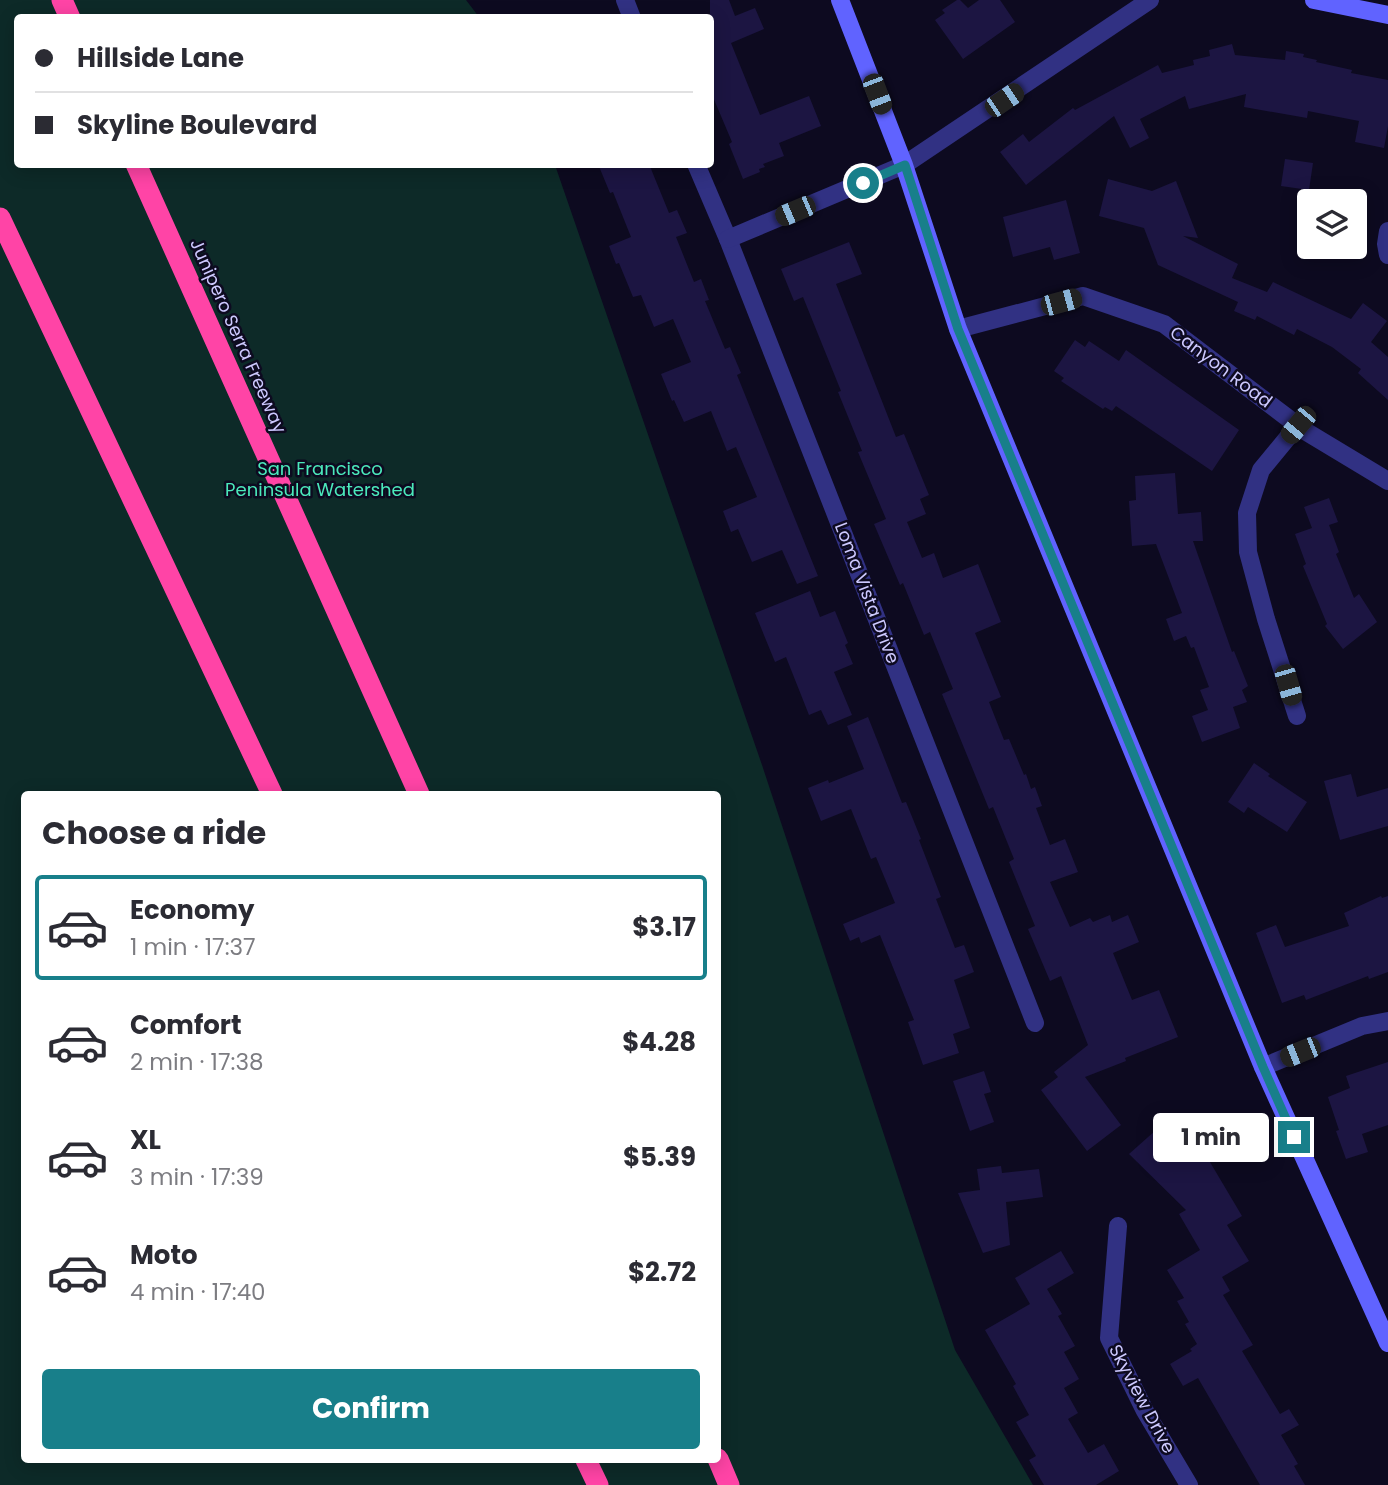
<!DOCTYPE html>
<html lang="en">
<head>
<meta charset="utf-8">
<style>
	body { margin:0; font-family:Poppins,sans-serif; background:#f2f2f3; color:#2b2b33; height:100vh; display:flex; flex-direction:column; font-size:26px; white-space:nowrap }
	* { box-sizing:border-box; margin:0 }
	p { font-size:23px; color:#7c7c81 }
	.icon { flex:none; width:38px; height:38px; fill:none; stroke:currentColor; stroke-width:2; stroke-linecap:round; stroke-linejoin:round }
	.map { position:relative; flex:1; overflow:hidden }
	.details { position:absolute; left:21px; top:791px; width:700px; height:672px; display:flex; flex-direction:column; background:#fff; border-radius:7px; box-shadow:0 4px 18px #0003 }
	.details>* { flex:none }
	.hud { position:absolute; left:14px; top:14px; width:700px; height:154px; border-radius:7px; box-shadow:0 4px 18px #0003; display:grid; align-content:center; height:154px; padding:0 21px; background:#fff }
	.fabs { position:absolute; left:1297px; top:189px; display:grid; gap:14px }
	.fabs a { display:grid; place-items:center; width:70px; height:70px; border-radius:7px; background:#fff; box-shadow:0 4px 18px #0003; font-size:35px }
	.end { position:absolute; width:32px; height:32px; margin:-16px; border:9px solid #187f8a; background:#fff; box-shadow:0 0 0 4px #fff }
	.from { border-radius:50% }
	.bubble { position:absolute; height:49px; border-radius:7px; background:#fff; box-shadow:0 4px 18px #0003; font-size:23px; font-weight:700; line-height:49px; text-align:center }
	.car { position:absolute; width:21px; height:42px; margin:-21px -10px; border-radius:9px; box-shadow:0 0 5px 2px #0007; background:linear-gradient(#222 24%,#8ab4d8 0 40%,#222 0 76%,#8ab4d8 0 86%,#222 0) }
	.hud b { display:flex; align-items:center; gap:24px; height:66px; font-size:26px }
	.hud b+b { border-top:2px solid #e1e1e2 }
	.hud i { width:18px; height:18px; background:#2b2b33 }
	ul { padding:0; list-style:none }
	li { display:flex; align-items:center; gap:21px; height:105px; margin:0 14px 10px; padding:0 7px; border:4px solid transparent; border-radius:7px }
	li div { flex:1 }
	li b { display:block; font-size:26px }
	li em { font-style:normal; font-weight:700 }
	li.selected { border-color:#187f8a }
	li>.icon { width:63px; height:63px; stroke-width:1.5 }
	h2 { padding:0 21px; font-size:32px; line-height:84px }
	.cta { display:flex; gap:14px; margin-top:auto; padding:14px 21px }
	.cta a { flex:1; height:80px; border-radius:7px; background:#187f8a; color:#fff; font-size:28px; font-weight:700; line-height:80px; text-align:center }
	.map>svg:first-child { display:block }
	.green { fill:#0d2a28; fill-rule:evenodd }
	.building { fill:#1c1542 }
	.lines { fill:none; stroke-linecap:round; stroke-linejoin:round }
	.street { stroke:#313183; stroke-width:18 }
	.secondary { stroke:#6063ff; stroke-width:18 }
	.highway { stroke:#ff44a6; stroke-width:21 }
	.route { stroke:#187f8a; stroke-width:9 }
	.labels { text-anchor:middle; stroke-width:5; stroke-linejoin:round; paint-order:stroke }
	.street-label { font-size:18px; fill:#cdc9ff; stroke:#0d0a20 }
	.park-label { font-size:18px; fill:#4be9bb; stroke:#0d0a20 }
</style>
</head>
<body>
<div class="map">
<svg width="1388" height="1485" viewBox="0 0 1388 1485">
	<rect width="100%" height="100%" fill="#0d0a20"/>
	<!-- green -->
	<path class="green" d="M 0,0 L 466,0 L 479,17 L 18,18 L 18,164 L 555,165 L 762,765 L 955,1350 L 1033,1485 L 0,1485 ZM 24,794 L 718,794 L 718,1460 L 24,1460 Z"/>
	<!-- building -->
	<g class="building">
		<polygon points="710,0 729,0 735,16 755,8 764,29 731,43 760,115 809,96 821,126 779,143 784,156 763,164 765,167 759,169 760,172 743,179 729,144 732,142 710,90"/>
		<polygon points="957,0 960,0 968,8 979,0 1000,0 1015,22 963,59 935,20 945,13 942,10"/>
		<polygon points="1232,44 1235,55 1285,60 1286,51 1304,54 1303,57 1317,60 1316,62 1352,70 1351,73 1388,80 1388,126 1384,148 1355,142 1359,121 1308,111 1307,118 1244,107 1246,94 1189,109 1185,96 1140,119 1149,138 1130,148 1114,116 1026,185 1000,152 1023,134 1029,142 1073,108 1075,110 1158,65 1162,73 1194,65 1193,60 1210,56 1209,50"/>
		<polygon points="1285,159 1313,163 1309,190 1281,186"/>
		<polygon points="598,164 649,164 669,213 677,210 687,233 676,237 694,282 701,279 709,300 705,301 725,349 730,347 741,373 737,375 818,576 797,584 782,550 752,562 738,529 731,532 723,511 757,497 736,447 727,451 711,411 684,422 674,400 672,401 661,374 691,362 673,319 654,327 641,295 633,297 619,263 616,264 609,246 631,237 613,192 610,193"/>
		<polygon points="1108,179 1152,191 1176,181 1198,238 1183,236 1238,264 1232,278 1267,292 1273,282 1351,319 1363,303 1387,321 1371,342 1388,357 1388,400 1358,373 1361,369 1332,347 1297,329 1294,335 1257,316 1255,320 1234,311 1238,302 1158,265 1144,228 1099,216"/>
		<polygon points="1066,200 1080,253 1054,260 1050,247 1013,257 1003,217"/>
		<polygon points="849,242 862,274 836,284 896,437 904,434 929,495 920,499 926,514 907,522 922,558 934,553 943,578 978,564 1001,622 975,633 1001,697 989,702 1004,740 1009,739 1024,775 1026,774 1031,789 1035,787 1042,806 1036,808 1050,845 1065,839 1078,872 1050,882 1070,927 1090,918 1093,922 1110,915 1112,922 1128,915 1139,942 1113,953 1132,1000 1159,990 1178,1037 1125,1058 1126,1061 1085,1077 1121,1125 1087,1151 1041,1090 1058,1077 1054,1072 1088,1045 1061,976 1050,981 1028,929 1035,926 1009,862 1014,859 993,807 989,809 942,694 953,689 930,632 924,635 903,583 900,585 874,524 886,519 858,452 862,451 838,392 841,391 803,297 794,301 781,269"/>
		<polygon points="1075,340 1085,347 1089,341 1119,361 1126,350 1239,430 1212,471 1116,406 1112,411 1105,407 1103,409 1061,381 1064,378 1054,371"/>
		<polygon points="1175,473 1178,514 1201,512 1203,541 1193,541 1232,652 1234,651 1248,686 1242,690 1247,702 1233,707 1240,728 1202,742 1192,716 1208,710 1200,690 1209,687 1194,647 1191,648 1186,636 1174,641 1166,619 1182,613 1156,544 1132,546 1129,501 1136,500 1135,476"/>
		<polygon points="1329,498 1338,522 1329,525 1339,552 1336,554 1354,598 1359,594 1377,622 1343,649 1325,626 1327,624 1303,566 1306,564 1295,534 1312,528 1304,507"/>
		<polygon points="810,591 820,617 835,611 848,643 845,645 853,664 834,672 852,715 828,725 821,710 809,715 786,657 775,662 755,613"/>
		<polygon points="868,717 902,803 906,802 921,839 919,840 941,897 936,899 955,948 964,945 974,972 954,980 970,1028 953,1034 959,1053 923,1065 908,1022 914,1020 880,935 861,943 859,937 850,941 843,924 895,903 876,857 871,859 851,809 821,821 808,788 828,780 829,783 864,769 847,726"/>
		<polygon points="1254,763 1270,774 1268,776 1307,802 1287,832 1248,807 1244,813 1228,802"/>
		<polygon points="1351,774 1357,797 1388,788 1388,826 1340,840 1324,781"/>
		<polygon points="1381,896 1382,898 1388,896 1388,972 1369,979 1368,976 1306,1000 1304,995 1282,1003 1256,933 1276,925 1285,947 1349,926 1344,913"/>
		<polygon points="1388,1062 1388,1125 1362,1134 1368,1152 1346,1159 1336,1131 1339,1130 1328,1097 1350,1088 1346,1076"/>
		<polygon points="984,1071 991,1092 984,1094 994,1122 970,1131 953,1081"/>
		<polygon points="1174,1114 1207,1148 1204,1152 1242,1216 1227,1225 1249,1261 1222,1277 1230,1291 1223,1295 1253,1345 1242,1351 1280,1414 1289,1409 1299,1425 1281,1435 1298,1464 1294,1466 1305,1485 1260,1485 1198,1378 1183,1386 1170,1364 1192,1351 1190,1349 1197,1344 1185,1324 1189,1322 1177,1301 1184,1298 1167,1270 1200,1250 1179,1214 1186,1210 1129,1154"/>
		<polygon points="1001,1166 1002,1173 1039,1169 1043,1197 1006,1202 1010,1245 983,1253 958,1193 980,1190 977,1169"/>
		<polygon points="1061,1251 1074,1273 1047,1289 1062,1314 1058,1316 1075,1346 1064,1352 1079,1379 1064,1388 1078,1413 1068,1419 1088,1453 1104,1444 1119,1471 1096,1485 1044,1485 1029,1460 1036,1456 1016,1422 1029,1415 1013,1386 1016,1384 985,1330 1030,1304 1015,1278"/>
	</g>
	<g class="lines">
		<!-- street -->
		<g class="street">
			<polyline points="625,0 632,18"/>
			<polyline points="696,164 728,239 1035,1023"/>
			<polyline points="1388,231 1386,244 1388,255"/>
			<polyline points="728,239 904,165 1150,0"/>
			<polyline points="958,329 1083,296 1164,324 1305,431 1388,481"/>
			<polyline points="1297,716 1266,619 1248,552 1247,513 1261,470 1298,425"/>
			<polyline points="1263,1067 1362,1026 1388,1021"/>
			<polyline points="1118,1226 1109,1338 1145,1411 1189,1485"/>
		</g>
		<!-- secondary -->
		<g class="secondary">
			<polyline points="840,0 904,165 958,329 1263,1067 1388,1343"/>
			<polyline points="1314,0 1388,15"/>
		</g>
		<!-- highway -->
		<g class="highway">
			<polyline points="62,0 70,18"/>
			<polyline points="136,164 419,794"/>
			<polyline points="0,218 272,794"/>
			<polyline points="718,1459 729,1485"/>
			<polyline points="586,1460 598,1485"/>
		</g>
	</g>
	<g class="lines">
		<!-- route -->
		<polyline class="route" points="863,183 905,165 958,329 1263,1067 1294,1137"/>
	</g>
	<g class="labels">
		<!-- street labels -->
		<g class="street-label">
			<text transform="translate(238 336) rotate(66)" y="6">Junipero Serra Freeway</text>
			<text transform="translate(1221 367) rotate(37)" y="6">Canyon Road</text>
			<text transform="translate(867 593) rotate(69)" y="6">Loma Vista Drive</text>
			<text transform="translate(1142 1399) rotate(62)" y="6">Skyview Drive</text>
		</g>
		<!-- park labels -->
		<g class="park-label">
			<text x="320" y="475">San Francisco<tspan x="320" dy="21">Peninsula Watershed</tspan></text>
		</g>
	</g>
</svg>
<div class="fabs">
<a><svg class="icon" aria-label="layers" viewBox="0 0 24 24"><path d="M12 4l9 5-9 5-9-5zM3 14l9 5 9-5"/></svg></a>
</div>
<i class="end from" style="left:863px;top:183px"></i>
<i class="end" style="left:1294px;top:1137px"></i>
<div class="bubble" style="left:1153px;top:1113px;width:116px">1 min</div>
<i class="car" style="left:877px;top:94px;rotate:159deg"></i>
<i class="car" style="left:1004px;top:100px;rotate:56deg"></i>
<i class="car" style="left:795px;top:211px;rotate:247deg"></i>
<i class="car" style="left:1061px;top:302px;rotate:75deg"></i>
<i class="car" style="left:1298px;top:425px;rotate:220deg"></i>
<i class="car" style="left:1288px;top:685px;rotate:164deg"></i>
<i class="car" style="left:1300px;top:1052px;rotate:248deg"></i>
<div class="hud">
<b><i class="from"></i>Hillside Lane</b>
<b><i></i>Skyline Boulevard</b>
</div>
<section class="details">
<h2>Choose a ride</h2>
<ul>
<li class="selected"><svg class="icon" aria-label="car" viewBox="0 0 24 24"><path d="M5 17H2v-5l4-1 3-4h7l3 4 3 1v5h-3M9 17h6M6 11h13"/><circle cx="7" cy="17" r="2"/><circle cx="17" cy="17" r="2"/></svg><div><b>Economy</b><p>1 min · 17:37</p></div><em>$3.17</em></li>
<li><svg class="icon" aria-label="car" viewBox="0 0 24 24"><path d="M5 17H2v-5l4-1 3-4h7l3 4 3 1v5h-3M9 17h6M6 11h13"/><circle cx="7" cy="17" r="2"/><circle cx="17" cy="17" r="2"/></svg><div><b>Comfort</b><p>2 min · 17:38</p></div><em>$4.28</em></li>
<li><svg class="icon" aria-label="car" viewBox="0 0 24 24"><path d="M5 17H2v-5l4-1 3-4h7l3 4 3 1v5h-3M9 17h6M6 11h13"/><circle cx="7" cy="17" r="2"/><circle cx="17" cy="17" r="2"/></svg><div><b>XL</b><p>3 min · 17:39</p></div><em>$5.39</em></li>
<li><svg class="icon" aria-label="car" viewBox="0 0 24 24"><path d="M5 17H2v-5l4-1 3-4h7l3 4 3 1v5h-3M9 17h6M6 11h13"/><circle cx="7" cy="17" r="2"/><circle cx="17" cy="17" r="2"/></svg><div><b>Moto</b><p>4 min · 17:40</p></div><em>$2.72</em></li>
</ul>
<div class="cta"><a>Confirm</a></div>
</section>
</div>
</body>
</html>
